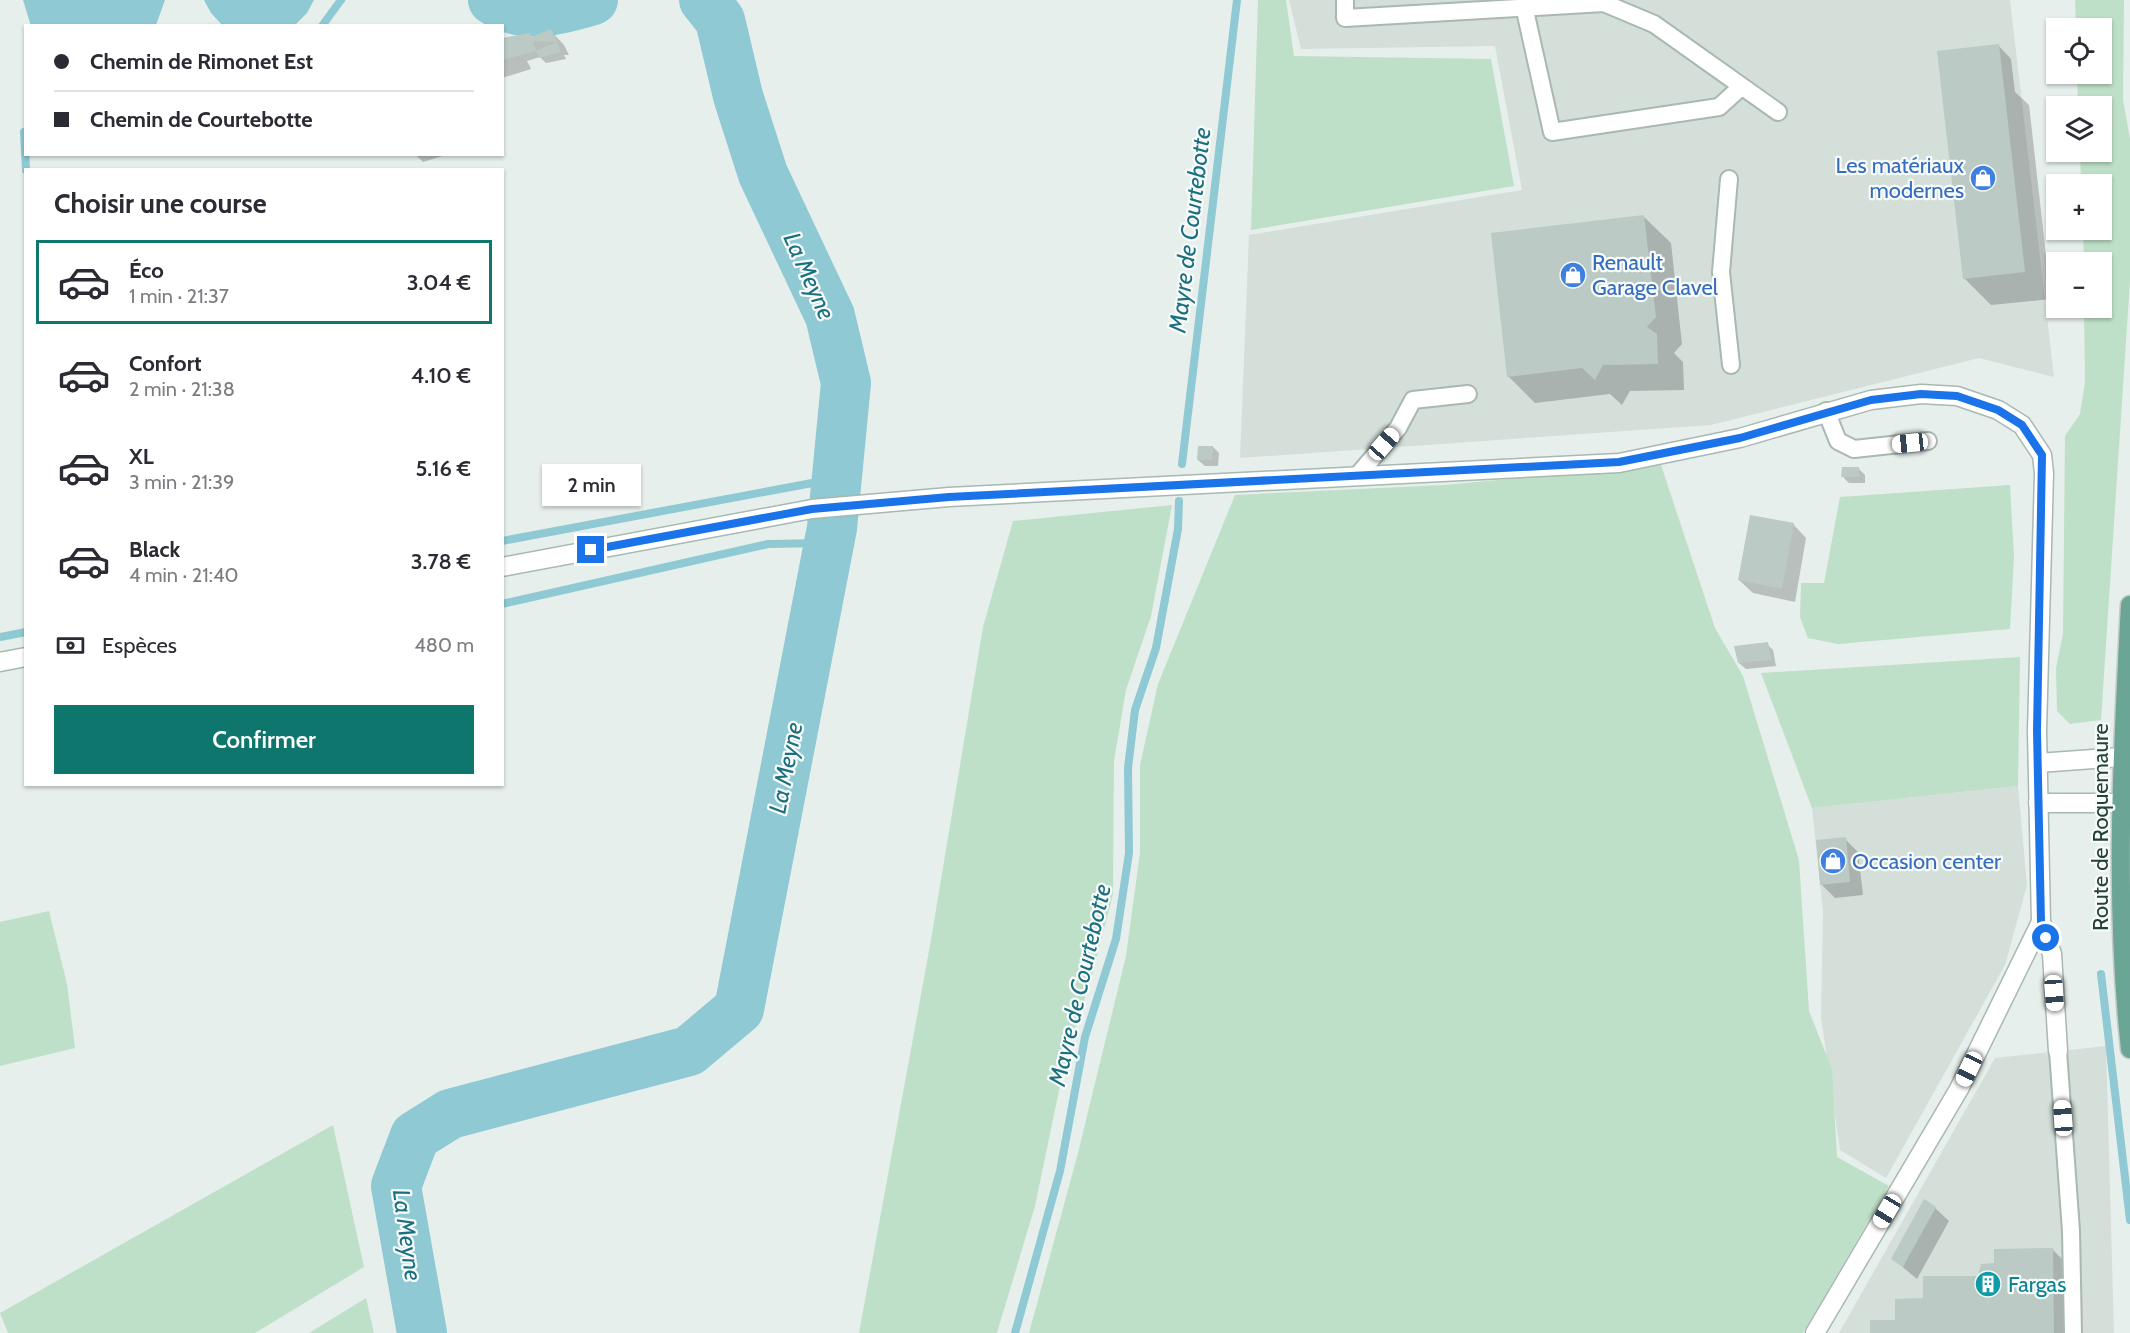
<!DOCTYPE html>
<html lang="fr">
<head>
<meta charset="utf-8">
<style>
	body { margin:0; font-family:Cabin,sans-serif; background:#f2f2f3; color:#2b2b33; height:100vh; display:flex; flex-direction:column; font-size:22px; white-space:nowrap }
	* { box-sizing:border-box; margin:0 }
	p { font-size:20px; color:#7c7c81 }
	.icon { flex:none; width:33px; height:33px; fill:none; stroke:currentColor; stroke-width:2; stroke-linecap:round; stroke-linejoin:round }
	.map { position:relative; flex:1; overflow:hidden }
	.panel { position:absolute; left:24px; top:168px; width:480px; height:618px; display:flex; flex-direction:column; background:#fff; border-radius:0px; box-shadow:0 2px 4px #0004 }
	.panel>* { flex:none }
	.hud { position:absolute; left:24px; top:24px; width:480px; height:132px; border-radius:0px; box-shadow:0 2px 4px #0004; display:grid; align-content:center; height:132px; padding:0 30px; background:#fff }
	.buttons { position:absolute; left:2046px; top:18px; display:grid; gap:12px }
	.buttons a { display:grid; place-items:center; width:66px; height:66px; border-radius:0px; background:#fff; box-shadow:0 2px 4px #0004; font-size:30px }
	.end { position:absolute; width:27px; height:27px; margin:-14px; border:8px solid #1a73e8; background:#fff; box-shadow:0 0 0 3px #fff }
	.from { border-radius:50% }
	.bubble { position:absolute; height:42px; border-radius:0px; background:#fff; box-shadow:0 2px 4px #0004; font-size:20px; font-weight:600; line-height:42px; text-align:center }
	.car { position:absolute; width:18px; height:36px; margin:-18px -9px; border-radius:8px; box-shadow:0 0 4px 2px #0007; background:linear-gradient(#fff 24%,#345 0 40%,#fff 0 76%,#345 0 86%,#fff 0) }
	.hud b { display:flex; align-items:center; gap:21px; height:57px; font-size:22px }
	.hud b+b { border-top:2px solid #e1e1e2 }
	.hud i { width:15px; height:15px; background:#2b2b33 }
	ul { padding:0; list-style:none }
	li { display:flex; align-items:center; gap:18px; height:84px; margin:0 12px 9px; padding:0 18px; border:3px solid transparent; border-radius:0px }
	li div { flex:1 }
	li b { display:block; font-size:22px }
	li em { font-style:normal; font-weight:600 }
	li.selected { border-color:#0f766e }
	li>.icon { width:54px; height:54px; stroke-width:1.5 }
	h2 { padding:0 30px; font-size:27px; line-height:72px }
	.pay { display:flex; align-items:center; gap:15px; height:66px; padding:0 30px; font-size:22px }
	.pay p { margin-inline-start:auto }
	.cta { display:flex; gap:12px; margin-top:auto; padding:12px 30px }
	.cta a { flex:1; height:69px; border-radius:0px; background:#0f766e; color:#fff; font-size:24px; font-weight:600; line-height:69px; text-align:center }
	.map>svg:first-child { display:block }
	.built { fill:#d4dfda }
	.green { fill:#bfe0c8 }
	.water { fill:#8ec9d4 }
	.shadow { fill:#0003 }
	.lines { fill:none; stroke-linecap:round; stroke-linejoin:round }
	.stream { stroke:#8ec9d4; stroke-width:8 }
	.river { stroke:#8ec9d4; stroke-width:50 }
	.building { fill:#bbcac4 }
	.service-casing { stroke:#a8b8b2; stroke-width:20 }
	.minor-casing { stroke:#a8b8b2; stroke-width:21 }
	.primary-casing { stroke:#c2cac8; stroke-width:21 }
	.service { stroke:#fff; stroke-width:16 }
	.minor { stroke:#fff; stroke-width:18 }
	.primary { stroke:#6aa596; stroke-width:18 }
	.route { stroke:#1a73e8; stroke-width:8 }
	.labels { text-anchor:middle; stroke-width:4.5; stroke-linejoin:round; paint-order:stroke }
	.shop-label { font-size:22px; fill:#366cbe; stroke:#f7fbf9; text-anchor:start }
	.street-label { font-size:22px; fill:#24423a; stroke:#f7fbf9 }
	.culture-label { font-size:22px; fill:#0d838f; stroke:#f7fbf9; text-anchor:start }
	.water-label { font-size:24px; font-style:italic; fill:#1c6f80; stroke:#f7fbf9 }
</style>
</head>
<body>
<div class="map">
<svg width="2130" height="1333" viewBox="0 0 2130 1333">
	<rect width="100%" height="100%" fill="#e6efeb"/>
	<!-- built -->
	<g class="built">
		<polygon points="1289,0 2010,0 2054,377 1979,358 1711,425 1240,458 1249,235 1522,190 1495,46 1301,49"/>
		<polygon points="2018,786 2027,885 2005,965 1886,1178 1840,1150 1821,1017 1823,911 1812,808"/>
		<polygon points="2106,1046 2114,1333 1839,1333 1995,1058"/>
	</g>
	<!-- green -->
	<g class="green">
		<polygon points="1258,0 1286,0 1294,56 1491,59 1514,186 1251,230"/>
		<polygon points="2075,0 2124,0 2123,100 2130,139 2130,281 2101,720 2070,724 2057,711 2056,668 2063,634 2065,436 2080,414 2085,383 2084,308 2102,308 2102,262 2084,262 2083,230 2102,230 2102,184 2081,184 2080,152 2102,152 2102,106 2078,106 2077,74 2102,74 2102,28 2076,28"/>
		<polygon points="1661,465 1715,628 1743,676 1799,860 1809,1011 1832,1069 1837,1157 1889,1186 1803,1333 1029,1333 1078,1153 1126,956 1140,853 1140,765 1158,684 1235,495 1444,485"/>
		<polygon points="2010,485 2014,557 2010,629 1838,644 1808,638 1800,617 1801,583 1824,583 1840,497"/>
		<polygon points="1172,505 1151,616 1126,690 1114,761 1113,894 1093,972 1066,1057 1035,1206 997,1333 859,1333 931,940 983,627 1013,521"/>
		<polygon points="2020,657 2018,786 1812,808 1761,673"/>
		<polygon points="49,911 67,984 75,1048 0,1066 0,922"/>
		<polygon points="333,1125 364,1267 255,1333 8,1333 0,1313"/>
		<polygon points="366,1298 374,1333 309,1333"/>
	</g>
	<!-- water -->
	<g class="water">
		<polygon points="23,0 165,0 156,25 31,26"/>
		<polygon points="204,0 314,0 307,13 295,25 223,26 211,13"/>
	</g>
	<!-- shadow -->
	<g class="shadow">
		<polygon points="551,31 564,45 569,55 564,55 566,59 546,63 540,57 527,61 531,69 502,78 502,39 529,35 533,38"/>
		<polygon points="1998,45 2011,59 2015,92 2029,105 2051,299 1991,305 1964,278"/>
		<polygon points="415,154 446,154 446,155 423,162"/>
		<polygon points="1644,217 1671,243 1682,344 1674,353 1683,362 1684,390 1630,391 1622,405 1610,394 1535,403 1508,376"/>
		<polygon points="1213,447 1219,453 1218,466 1205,466 1198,460"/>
		<polygon points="1859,469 1865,475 1865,483 1849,483 1843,477"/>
		<polygon points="1793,524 1806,538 1795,602 1753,593 1739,580"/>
		<polygon points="1767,644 1773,650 1776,666 1746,669 1739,663"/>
		<polygon points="1845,839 1858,852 1863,895 1835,898 1822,885"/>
		<polygon points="1935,1208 1949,1221 1917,1279 1893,1259"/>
		<polygon points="2052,1249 2073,1270 2073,1333 1871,1333 1896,1322 1925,1300 1979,1277 1996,1265"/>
	</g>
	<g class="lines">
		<!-- stream -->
		<g class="stream">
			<polyline points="322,26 341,0"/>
			<polyline points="24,132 26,170"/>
			<polyline points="1182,464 1237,0"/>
			<polyline points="502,541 839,478"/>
			<polyline points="502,604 768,544 829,543"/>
			<polyline points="0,637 26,632"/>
			<polyline points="2101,974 2130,1220"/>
			<polyline points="1015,1333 1060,1171 1085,1037 1116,939 1129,853 1128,768 1135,710 1156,648 1178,529 1179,501"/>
		</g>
		<!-- river -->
		<g class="river">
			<path d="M 493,0 C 524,20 560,10 593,0"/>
			<polyline points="422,1333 396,1186 415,1136 450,1114 689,1051 739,1009 832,528 846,383 830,316 763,174 738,96 720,20 704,0"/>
		</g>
	</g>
	<!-- building -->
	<g class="building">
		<polygon points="551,29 557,42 533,41 536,51 502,60 502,38 530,33 531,37"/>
		<polygon points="557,42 561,52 539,58 536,51"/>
		<polygon points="1999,44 2025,272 1963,279 1937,51"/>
		<polygon points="1644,215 1656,317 1647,327 1657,334 1658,364 1603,365 1595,380 1582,368 1507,377 1491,233"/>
		<polygon points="1198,446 1213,446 1212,460 1197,460"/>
		<polygon points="1842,467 1859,467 1859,477 1841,477"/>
		<polygon points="1750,515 1794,523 1782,589 1738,580"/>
		<polygon points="1768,642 1771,660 1738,663 1734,646"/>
		<polygon points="1846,837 1850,882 1820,885 1816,840"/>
		<polygon points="1924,1199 1936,1207 1903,1267 1891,1259"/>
		<polygon points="2053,1248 2054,1333 1870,1333 1870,1320 1895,1320 1895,1299 1923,1298 1923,1276 1978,1276 1981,1264 1994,1263 1994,1249"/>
	</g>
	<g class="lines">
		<defs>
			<g id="service">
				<polyline points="1345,0 1345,18 1604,3 1654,24 1778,112"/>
				<polyline points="1524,6 1552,132 1719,107 1741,87"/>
				<polyline points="1729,179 1721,272 1731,365"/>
				<polyline points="1826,411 1838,441 1854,449 1928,441"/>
				<polyline points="1357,476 1398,428 1413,400 1468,394"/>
				<polyline points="2058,1051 2071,1231 2073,1333"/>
			</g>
			<g id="minor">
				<polyline points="502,567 812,509 949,497 1619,463 1740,438 1871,400 1921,394 1957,396 1998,410 2022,425 2042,455 2044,473 2037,731 2041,922 1959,1089 1815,1333"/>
				<polyline points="0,662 26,657"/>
				<polyline points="2038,763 2121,757"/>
				<polyline points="2038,803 2120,803"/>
				<polyline points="2041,922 2052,954 2058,1051"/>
			</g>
			<path id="primary" d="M 2130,605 C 2122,754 2114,901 2130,1049"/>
		</defs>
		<!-- service casing -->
		<use href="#service" class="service-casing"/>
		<!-- minor casing -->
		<use href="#minor" class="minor-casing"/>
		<!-- primary casing -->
		<use href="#primary" class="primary-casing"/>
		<!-- service -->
		<use href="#service" class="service"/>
		<!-- minor -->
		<use href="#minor" class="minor"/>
		<!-- primary -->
		<use href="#primary" class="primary"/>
	</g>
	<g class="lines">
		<!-- route -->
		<polyline class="route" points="591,550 812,509 949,497 1619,462 1740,438 1871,400 1921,394 1957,396 1998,410 2022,425 2042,455 2037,731 2041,922 2046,938"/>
	</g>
	<!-- icons -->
	<defs>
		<symbol id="shop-disc" viewBox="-11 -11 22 22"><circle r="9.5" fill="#3f7fe0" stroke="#f7fbf9"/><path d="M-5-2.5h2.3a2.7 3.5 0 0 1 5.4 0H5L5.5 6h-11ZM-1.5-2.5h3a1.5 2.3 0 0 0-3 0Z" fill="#fff"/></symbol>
		<symbol id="building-disc" viewBox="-11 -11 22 22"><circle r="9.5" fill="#0f9aa8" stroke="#f7fbf9"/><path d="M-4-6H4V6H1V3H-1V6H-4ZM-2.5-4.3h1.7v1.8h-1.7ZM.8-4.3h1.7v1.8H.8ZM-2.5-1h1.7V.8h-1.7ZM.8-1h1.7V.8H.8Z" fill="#fff"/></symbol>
	</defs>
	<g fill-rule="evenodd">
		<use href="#shop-disc" x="1968" y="163" width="30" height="30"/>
		<use href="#shop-disc" x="1558" y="260" width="30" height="30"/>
		<use href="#shop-disc" x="1818" y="846" width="30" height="30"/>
		<use href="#building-disc" x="1973" y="1269" width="30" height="30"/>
	</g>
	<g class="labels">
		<!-- shop labels -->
		<g class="shop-label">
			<text x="1964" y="173" text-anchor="end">Les matériaux<tspan x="1964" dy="25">modernes</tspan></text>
			<text x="1592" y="270">Renault<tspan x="1592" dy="25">Garage Clavel</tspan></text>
			<text x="1852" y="869">Occasion center</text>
		</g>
		<!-- street labels -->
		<g class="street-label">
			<text transform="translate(2100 827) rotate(-90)" y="8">Route de Roquemaure</text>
		</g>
		<!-- culture labels -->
		<g class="culture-label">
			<text x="2008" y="1292">Fargas</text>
		</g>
		<!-- water labels -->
		<g class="water-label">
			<text transform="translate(1190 230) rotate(-83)" y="8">Mayre de Courtebotte</text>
			<text transform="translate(809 276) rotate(66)" y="8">La Meyne</text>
			<text transform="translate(786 768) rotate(-79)" y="8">La Meyne</text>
			<text transform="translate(1080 985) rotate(-77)" y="8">Mayre de Courtebotte</text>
			<text transform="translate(407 1235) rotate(82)" y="8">La Meyne</text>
		</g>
	</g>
</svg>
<div class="buttons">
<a><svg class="icon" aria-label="locate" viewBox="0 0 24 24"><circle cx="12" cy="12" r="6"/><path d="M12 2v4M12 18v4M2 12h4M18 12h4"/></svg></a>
<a><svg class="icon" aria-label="layers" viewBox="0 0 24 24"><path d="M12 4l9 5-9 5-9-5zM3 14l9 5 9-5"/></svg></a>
<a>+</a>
<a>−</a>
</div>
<i class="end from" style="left:2046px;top:938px"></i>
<i class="end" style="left:591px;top:550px"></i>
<div class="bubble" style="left:542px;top:464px;width:99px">2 min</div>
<i class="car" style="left:1910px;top:443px;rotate:264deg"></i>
<i class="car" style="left:1384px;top:444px;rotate:41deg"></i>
<i class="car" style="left:2054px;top:993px;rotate:176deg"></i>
<i class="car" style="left:1969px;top:1069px;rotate:205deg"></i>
<i class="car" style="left:2063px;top:1118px;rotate:356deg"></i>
<i class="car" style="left:1887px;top:1211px;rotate:211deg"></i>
<div class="hud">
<b><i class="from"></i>Chemin de Rimonet Est</b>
<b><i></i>Chemin de Courtebotte</b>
</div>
<section class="panel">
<h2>Choisir une course</h2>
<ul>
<li class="selected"><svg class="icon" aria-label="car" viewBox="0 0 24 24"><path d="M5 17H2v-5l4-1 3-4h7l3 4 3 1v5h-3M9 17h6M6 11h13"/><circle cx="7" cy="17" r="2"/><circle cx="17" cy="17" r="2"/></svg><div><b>Éco</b><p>1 min · 21:37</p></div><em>3.04 €</em></li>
<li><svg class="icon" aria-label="car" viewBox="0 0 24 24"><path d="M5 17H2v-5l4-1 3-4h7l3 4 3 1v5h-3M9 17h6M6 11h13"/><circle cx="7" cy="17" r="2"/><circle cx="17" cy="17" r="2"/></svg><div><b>Confort</b><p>2 min · 21:38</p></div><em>4.10 €</em></li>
<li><svg class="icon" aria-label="car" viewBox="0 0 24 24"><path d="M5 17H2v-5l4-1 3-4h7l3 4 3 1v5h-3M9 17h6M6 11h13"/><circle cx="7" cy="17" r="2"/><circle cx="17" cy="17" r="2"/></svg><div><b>XL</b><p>3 min · 21:39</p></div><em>5.16 €</em></li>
<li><svg class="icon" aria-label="car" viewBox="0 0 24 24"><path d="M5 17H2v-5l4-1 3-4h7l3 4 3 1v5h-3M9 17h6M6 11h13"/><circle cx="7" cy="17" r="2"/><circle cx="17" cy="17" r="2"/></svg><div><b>Black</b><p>4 min · 21:40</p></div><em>3.78 €</em></li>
</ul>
<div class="pay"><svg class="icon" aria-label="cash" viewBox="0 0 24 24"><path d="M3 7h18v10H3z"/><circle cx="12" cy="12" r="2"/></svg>Espèces<p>480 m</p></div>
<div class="cta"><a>Confirmer</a></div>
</section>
</div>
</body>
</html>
